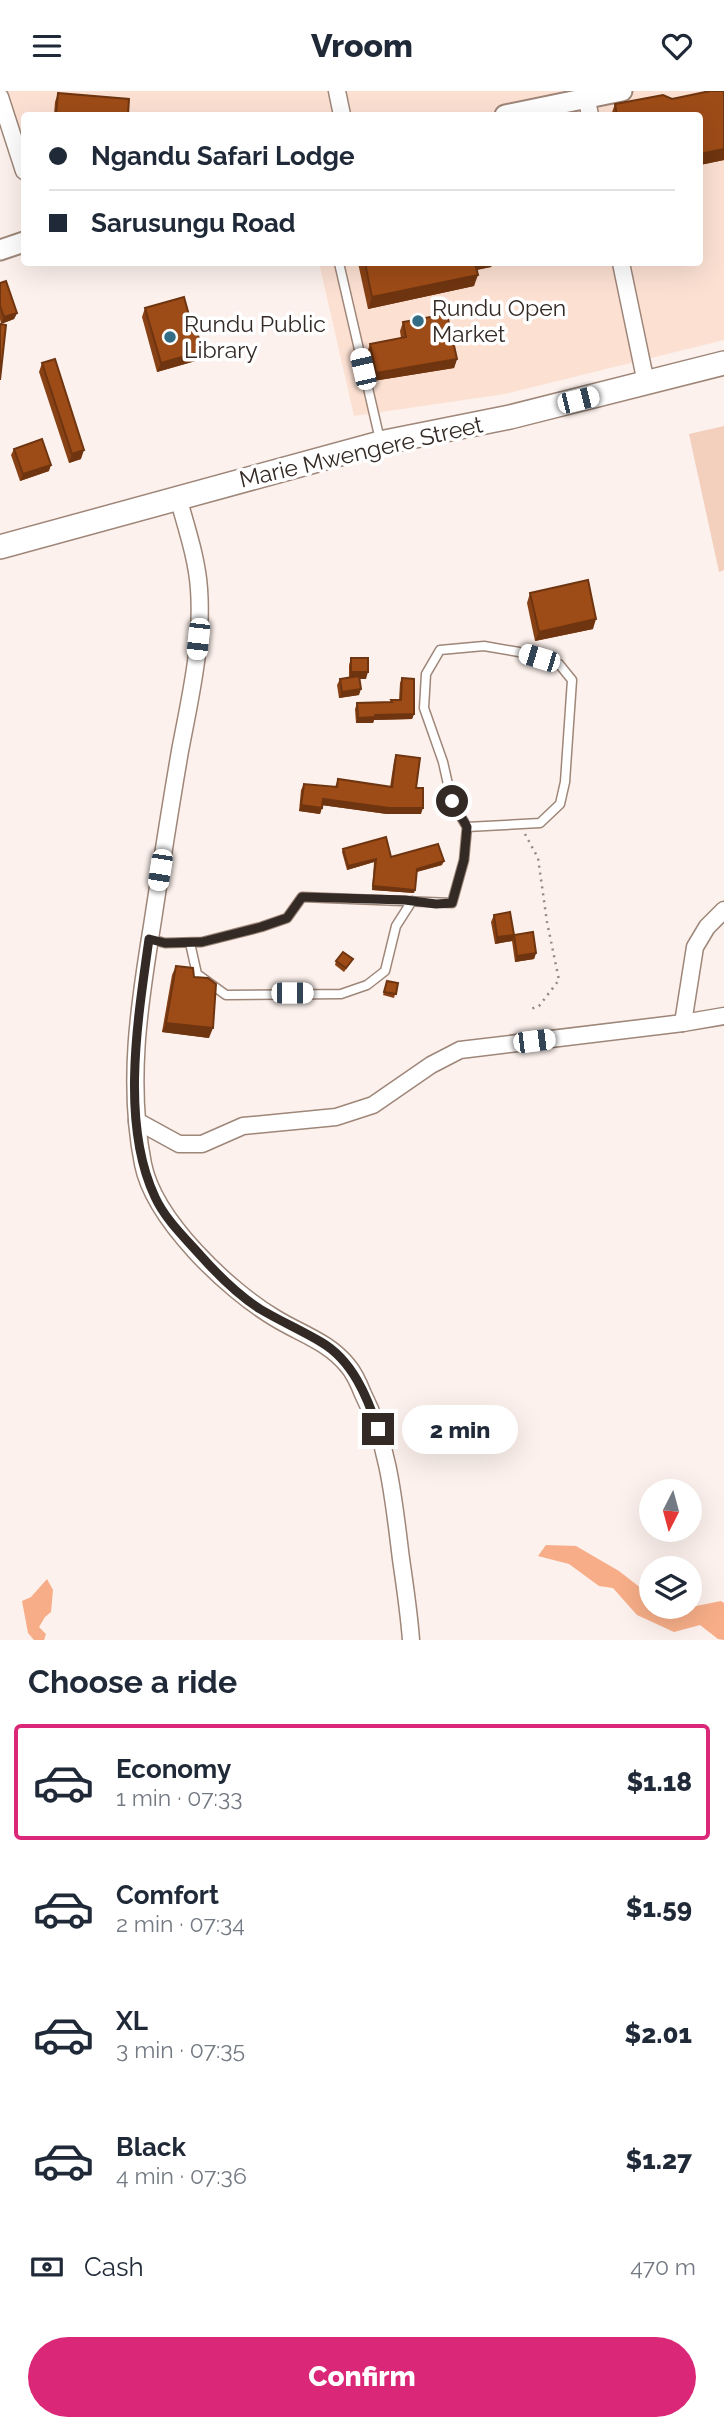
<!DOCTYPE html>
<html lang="en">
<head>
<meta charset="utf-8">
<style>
	body { margin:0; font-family:Raleway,sans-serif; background:#f2f2f3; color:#1f2937; height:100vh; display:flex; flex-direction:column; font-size:26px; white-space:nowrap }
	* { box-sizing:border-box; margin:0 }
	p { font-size:23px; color:#747a83 }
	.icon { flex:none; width:38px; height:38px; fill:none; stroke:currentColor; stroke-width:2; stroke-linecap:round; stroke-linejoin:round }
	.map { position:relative; height:1549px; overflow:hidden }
	.side { display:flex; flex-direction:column; background:#fff; flex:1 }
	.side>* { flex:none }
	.banner { position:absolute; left:21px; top:21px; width:682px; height:154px; border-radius:7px; box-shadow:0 7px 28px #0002; display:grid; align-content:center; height:154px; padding:0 28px; background:#fff }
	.needle { width:46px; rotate:186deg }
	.buttons { position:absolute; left:639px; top:1388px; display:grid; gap:14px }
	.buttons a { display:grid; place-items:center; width:63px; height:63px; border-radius:50%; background:#fff; box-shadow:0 7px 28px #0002; font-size:35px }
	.end { position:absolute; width:32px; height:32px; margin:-16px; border:9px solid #342a25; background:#fff; box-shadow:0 0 0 4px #fff }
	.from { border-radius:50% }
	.bubble { position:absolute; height:49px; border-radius:24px; background:#fff; box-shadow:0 7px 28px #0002; font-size:23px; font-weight:800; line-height:49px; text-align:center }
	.car { position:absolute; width:21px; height:42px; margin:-21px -10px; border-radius:9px; box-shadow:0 0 5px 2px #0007; background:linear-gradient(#fff 24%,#345 0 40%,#fff 0 76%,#345 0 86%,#fff 0) }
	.banner b { display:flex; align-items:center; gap:24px; height:66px; font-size:26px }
	.banner b+b { border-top:2px solid #e0e1e3 }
	.banner i { width:18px; height:18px; background:#1f2937 }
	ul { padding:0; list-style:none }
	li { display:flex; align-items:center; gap:21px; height:116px; margin:0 14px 10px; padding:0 14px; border:4px solid transparent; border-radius:7px }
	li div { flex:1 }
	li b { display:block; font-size:26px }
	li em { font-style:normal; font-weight:800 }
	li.active { border-color:#db2777 }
	li>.icon { width:63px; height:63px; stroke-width:1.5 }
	h2 { padding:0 28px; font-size:32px; line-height:84px }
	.pay { display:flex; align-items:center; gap:18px; height:77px; padding:0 28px; font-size:26px }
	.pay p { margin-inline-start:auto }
	.primary-button { display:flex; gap:14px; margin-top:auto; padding:14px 28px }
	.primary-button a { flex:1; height:80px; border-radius:42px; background:#db2777; color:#fff; font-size:28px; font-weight:800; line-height:80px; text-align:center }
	header { display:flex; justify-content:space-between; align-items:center; height:91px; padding:0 28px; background:#fff; font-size:32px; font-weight:800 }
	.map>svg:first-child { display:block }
	.built { fill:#fce1d3 }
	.green { fill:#f3d0be }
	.water { fill:#f7ae88 }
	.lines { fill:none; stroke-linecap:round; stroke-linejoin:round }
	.service-casing { stroke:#9e8679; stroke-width:11 }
	.minor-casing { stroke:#9e8679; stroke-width:19 }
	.tertiary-casing { stroke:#9e8679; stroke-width:23 }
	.secondary-casing { stroke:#9e8679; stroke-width:26 }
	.path { stroke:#938984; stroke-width:2.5; stroke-dasharray:2 5; stroke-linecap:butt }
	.service { stroke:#fff; stroke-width:8 }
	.minor { stroke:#fff; stroke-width:16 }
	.tertiary { stroke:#fff; stroke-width:19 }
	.secondary { stroke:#fff; stroke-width:23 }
	.wall { fill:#884114 }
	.shaded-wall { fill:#6f3510 }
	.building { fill:#9e4c17; stroke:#6f3510; stroke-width:2 }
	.route { stroke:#342a25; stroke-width:9 }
	.poi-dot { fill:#326c85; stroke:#fff; stroke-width:2.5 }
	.labels { text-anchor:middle; stroke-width:7; stroke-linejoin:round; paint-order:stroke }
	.poi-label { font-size:23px; fill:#342a25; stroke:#fff; text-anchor:start }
	.street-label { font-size:23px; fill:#342a25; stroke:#fff }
</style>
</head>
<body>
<header><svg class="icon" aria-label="menu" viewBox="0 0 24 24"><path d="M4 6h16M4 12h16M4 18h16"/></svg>Vroom<svg class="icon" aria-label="heart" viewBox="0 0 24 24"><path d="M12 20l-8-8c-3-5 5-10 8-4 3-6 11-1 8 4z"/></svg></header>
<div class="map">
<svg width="724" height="1549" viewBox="0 0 724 1549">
	<rect width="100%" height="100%" fill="#fcf1ec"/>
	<!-- built -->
	<polygon class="built" points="0,0 724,0 724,249 505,303 354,325 319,172 700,172 700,24 24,24 24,80"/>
	<!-- green -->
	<polygon class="green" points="724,335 724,479 719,481 689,343"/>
	<!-- water -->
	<g class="water">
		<polygon points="546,1454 576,1455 619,1480 651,1505 651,1516 690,1516 690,1512 696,1515 721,1510 724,1512 724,1549 718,1548 700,1534 674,1541 637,1524 613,1497 599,1495 569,1473 538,1465"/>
		<polygon points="47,1488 53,1499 51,1521 45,1526 39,1536 46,1543 44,1549 34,1549 28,1542 22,1510 31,1506"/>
	</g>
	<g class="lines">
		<defs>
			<g id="service">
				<polyline points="339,172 380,349"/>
				<polyline points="150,848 165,852 202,851 261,836 287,827 302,806 452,812 464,769 467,736 452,711 443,671 424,617 426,583 440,559 484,555 519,561 559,573 572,589 565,691 560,713 540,732 467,736"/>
				<polyline points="190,852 197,883 226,904 341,903 367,894 385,880 396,835 412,810"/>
			</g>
			<g id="minor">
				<polyline points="337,0 342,24"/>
				<polyline points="585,0 590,24"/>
				<polyline points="0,6 24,80"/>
				<polyline points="621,172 646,292"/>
				<path d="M 178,406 C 186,436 197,467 199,498 C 203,553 190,607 180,660 C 170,718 161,776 152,835 C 139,914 127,993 143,1073 C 154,1129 228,1199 275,1227 C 301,1243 329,1251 348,1275 C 355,1283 359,1293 363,1303 C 389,1354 394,1412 401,1468 C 405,1495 409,1522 411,1549"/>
				<polyline points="683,932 695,856 707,836 724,819"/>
				<polyline points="137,1030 179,1053 202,1053 243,1035 336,1026 373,1014 431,974 460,959 683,932 724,925"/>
			</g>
			<g id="tertiary">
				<polyline points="505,24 622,0"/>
				<polyline points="0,159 24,151"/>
			</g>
			<polyline id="secondary" points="0,456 380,352 510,326 724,272"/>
		</defs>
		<!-- service casing -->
		<use href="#service" class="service-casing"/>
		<!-- minor casing -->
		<use href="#minor" class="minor-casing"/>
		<!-- tertiary casing -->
		<use href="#tertiary" class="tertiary-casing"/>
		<!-- secondary casing -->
		<use href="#secondary" class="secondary-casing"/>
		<!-- path -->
		<polyline class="path" points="525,743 538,767 547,831 559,889 539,915 528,919"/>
		<!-- service -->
		<use href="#service" class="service"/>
		<!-- minor -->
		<use href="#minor" class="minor"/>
		<!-- tertiary -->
		<use href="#tertiary" class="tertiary"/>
		<!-- secondary -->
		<use href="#secondary" class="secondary"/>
	</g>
	<!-- wall -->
	<g class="wall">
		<polygon points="724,0 724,69 700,74 700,24 611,24 615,13 672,8"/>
		<polygon points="58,2 128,24 54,24 55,11"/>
		<polygon points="358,172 493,172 491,176 477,179 474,195 368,218"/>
		<polygon points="0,192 17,222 14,228 1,233 0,228"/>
		<polygon points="145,217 199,269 157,281 142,226"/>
		<polygon points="403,231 457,268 454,277 373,290 367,262 370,253 401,247 400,240"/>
		<polygon points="42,272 81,368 69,372 39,281"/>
		<polygon points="14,358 49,380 20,390 11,364"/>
		<polygon points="530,502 593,538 535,550 527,512"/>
		<polygon points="351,567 366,588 360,588 359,604 339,607 337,594 340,588 349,587 349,574"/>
		<polygon points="402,587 414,623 412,628 374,629 373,632 356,632 355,618 357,612 391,611 391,609 399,609 400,592"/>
		<polygon points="396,664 416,697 421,723 387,723 322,714 320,723 299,720 301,699 304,693 335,696 338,688 390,696 394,670"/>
		<polygon points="343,758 391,766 442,774 417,781 414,802 372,799 374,771 347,779 342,761"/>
		<polygon points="494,824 514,844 536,862 534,868 515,871 512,850 495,853 491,831"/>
		<polygon points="336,870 351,871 344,881 335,874"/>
		<polygon points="176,875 194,886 209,947 162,941 172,884"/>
		<polygon points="387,890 398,892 394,907 383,904"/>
	</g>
	<!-- shaded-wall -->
	<g class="shaded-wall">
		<polygon points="724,58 724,69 700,74 700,63"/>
		<polygon points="473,172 493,172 491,176 470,180"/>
		<polygon points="478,184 474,195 368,218 372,206"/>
		<polygon points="17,222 14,228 1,233 4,226"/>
		<polygon points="203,260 199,269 157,281 161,272"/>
		<polygon points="457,268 454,277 373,290 376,282"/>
		<polygon points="84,359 81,368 69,372 72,363"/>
		<polygon points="51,374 49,380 20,390 23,383"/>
		<polygon points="596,528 593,538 535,550 539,541"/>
		<polygon points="351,581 368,581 366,588 349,588"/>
		<polygon points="361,598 359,604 339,607 342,601"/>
		<polygon points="414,623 412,628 374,629 373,632 356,632 358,627 375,624"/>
		<polygon points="323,708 423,717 421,723 387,723 321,714"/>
		<polygon points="301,714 322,717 320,723 299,720"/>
		<polygon points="376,768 374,771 347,779 348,775"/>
		<polygon points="444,770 442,774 416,781 417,778"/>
		<polygon points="373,795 415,799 414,802 372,799"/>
		<polygon points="514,844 512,850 495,853 497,846"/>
		<polygon points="536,862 534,868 515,871 517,865"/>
		<polygon points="166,932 213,937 209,947 162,941"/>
	</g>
	<!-- building -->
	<g class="building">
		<polygon points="710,0 724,0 724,58 700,63 700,24 617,24 615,13 663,4 672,8"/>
		<polygon points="58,2 129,8 128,24 56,24"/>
		<polygon points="365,172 475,172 478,184 372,206"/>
		<polygon points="6,190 17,222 4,226 0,215 0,192"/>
		<polygon points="184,206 192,235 195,235 203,260 161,272 145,217"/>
		<polygon points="447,223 457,268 376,282 370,253 406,246 403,231"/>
		<polygon points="0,233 6,234 0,289"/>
		<polygon points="55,268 84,359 72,363 42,272"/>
		<polygon points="42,348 51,374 23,383 14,358"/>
		<polygon points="588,489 596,528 539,541 530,502"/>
		<rect x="351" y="567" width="17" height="14"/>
		<polygon points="359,585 361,598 342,601 340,588"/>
		<polygon points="402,587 414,588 414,623 375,624 375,626 358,627 357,612 392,611 391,609 401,609"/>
		<polygon points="396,664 420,667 416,697 423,697 423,717 389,717 323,708 322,717 301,714 304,693 337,696 338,688 392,696"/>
		<polygon points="386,746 391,766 438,753 444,770 417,778 415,799 373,795 376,768 348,775 343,758"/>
		<polygon points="510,821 514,844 497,846 494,824"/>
		<polygon points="533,841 536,862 517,865 514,844"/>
		<polygon points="343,861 353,868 346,877 336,870"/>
		<polygon points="176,875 193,877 194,886 208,887 216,893 213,937 166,932"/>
		<polygon points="387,890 398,892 396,903 384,901"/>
	</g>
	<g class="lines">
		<!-- route -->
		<path class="route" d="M 378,1338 C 367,1305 352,1269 321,1251 C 301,1239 280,1230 260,1218 C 238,1204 218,1184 201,1165 C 185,1147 165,1128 155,1106 C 120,1032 138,927 149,848 L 165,852 L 202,851 L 261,836 L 287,827 L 302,806 L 405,809 L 436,813 L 452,812 L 464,769 L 467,736 L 452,710"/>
	</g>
	<!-- markers -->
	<g class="poi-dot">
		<circle cx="418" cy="230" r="7"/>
		<circle cx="170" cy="246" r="7"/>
	</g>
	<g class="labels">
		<!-- poi labels -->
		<g class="poi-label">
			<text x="432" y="225">Rundu Open<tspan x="432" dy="26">Market</tspan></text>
			<text x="184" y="241">Rundu Public<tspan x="184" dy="26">Library</tspan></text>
		</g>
		<!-- street labels -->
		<g class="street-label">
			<text transform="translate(361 361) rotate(-13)" y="8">Marie Mwengere Street</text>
		</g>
	</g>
</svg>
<div class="buttons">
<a><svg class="needle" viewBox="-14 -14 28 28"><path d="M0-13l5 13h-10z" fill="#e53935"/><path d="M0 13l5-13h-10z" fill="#747a83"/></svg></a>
<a><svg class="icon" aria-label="layers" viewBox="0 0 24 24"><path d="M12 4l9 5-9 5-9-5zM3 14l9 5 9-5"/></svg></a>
</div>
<i class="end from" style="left:452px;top:710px"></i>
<i class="end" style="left:378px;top:1338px"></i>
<div class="bubble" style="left:402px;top:1314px;width:116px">2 min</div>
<i class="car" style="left:363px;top:278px;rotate:347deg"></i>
<i class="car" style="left:578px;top:309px;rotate:76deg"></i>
<i class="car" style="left:198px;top:548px;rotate:186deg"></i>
<i class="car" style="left:539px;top:567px;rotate:287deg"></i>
<i class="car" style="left:160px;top:779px;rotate:189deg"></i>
<i class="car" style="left:292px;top:902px;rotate:90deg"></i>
<i class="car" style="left:534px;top:950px;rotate:83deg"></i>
<div class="banner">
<b><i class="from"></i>Ngandu Safari Lodge</b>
<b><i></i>Sarusungu Road</b>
</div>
</div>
<section class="side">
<h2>Choose a ride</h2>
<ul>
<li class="active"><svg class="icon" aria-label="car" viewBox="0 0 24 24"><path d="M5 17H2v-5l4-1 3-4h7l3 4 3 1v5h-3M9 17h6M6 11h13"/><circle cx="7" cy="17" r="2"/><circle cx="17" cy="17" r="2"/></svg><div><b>Economy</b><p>1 min · 07:33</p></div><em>$1.18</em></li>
<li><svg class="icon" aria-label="car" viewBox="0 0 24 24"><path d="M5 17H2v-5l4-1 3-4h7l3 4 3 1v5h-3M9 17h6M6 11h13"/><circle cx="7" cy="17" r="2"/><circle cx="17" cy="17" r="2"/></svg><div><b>Comfort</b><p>2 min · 07:34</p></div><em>$1.59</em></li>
<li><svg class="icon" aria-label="car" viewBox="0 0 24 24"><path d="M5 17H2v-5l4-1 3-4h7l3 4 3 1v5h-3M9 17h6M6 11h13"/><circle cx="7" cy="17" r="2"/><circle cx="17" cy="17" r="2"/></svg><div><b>XL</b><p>3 min · 07:35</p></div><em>$2.01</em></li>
<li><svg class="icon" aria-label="car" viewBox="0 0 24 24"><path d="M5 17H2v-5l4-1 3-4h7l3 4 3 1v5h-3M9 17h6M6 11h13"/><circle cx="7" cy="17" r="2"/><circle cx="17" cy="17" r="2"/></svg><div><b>Black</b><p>4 min · 07:36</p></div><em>$1.27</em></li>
</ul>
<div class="pay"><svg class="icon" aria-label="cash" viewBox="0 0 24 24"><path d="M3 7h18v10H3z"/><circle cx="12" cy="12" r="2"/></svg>Cash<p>470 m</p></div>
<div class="primary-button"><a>Confirm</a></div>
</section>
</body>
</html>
